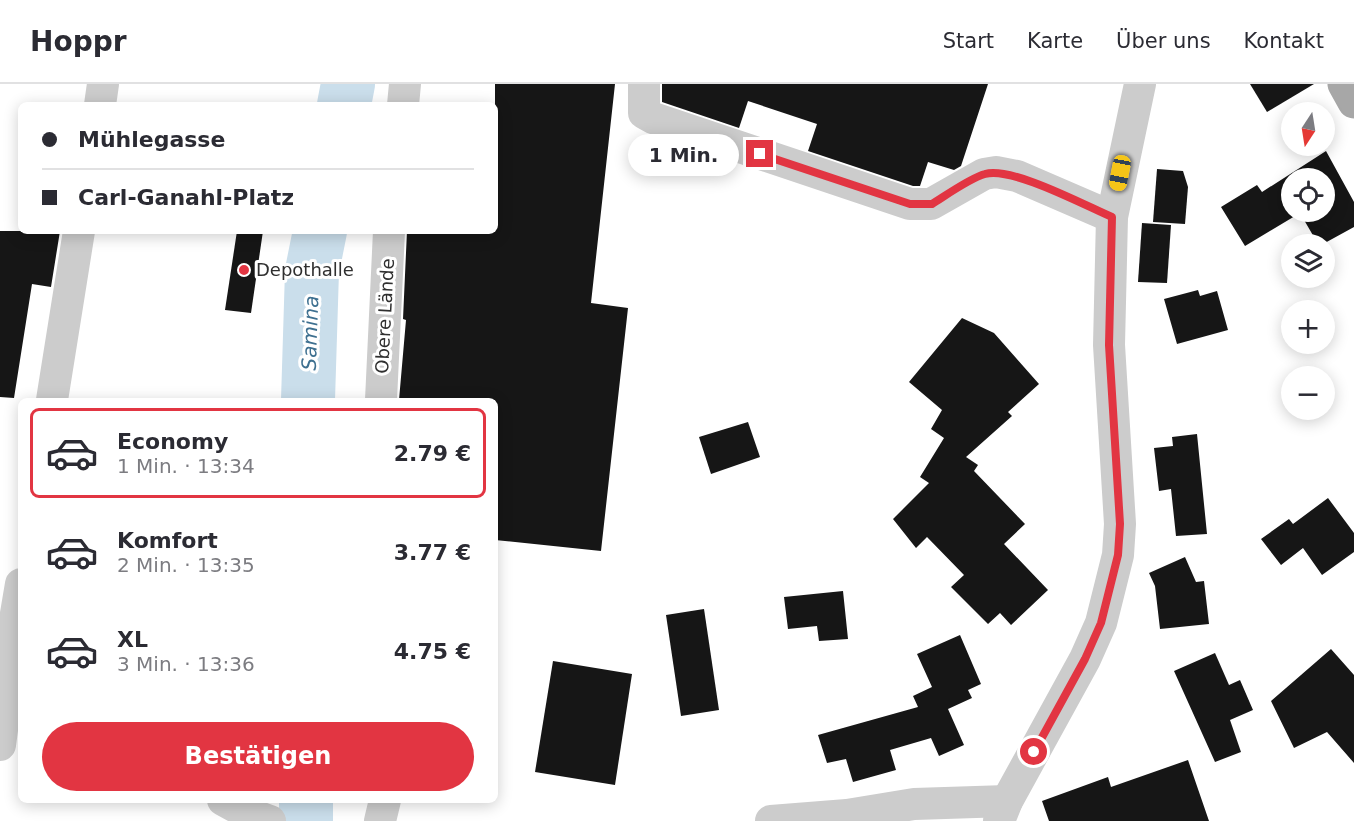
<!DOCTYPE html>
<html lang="de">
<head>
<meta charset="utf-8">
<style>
	body { margin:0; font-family:"DejaVu Sans",sans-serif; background:#f2f2f3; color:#2b2b33; height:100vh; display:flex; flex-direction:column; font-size:22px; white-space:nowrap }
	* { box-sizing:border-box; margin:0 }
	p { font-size:20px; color:#7c7c81 }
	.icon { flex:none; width:33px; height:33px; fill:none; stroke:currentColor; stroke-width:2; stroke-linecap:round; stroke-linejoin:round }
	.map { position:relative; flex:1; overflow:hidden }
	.sheet { position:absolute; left:18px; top:314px; width:480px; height:405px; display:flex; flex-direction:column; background:#fff; border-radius:9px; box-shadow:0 3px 15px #0003 }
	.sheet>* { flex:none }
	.top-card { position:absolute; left:18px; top:18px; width:480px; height:132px; border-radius:9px; box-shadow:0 3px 15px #0003; display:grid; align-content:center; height:132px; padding:0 24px; background:#fff }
	.needle { width:39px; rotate:192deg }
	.buttons { position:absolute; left:1281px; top:18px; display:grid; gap:12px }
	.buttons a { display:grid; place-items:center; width:54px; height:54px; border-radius:50%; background:#fff; box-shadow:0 3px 15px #0003; font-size:30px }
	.end { position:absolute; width:27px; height:27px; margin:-14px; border:8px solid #e23542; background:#fff; box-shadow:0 0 0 3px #fff }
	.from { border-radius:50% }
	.bubble { position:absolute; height:42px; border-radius:21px; background:#fff; box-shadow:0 3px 15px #0003; font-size:20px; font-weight:700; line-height:42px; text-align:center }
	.car { position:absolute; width:18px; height:36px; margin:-18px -9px; border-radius:8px; box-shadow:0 0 4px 2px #0007; background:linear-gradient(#f5c518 24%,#345 0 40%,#f5c518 0 76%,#345 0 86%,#f5c518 0) }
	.top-card b { display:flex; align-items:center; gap:21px; height:57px; font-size:22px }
	.top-card b+b { border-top:2px solid #e1e1e2 }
	.top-card i { width:15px; height:15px; background:#2b2b33 }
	ul { padding:10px 0 0; list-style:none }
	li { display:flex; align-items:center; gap:18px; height:90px; margin:0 12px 9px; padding:0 12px; border:3px solid transparent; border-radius:9px }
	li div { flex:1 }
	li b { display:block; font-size:22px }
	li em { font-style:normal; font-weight:700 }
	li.selected { border-color:#e23542 }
	li>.icon { width:54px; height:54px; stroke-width:1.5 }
	.primary-button { display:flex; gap:12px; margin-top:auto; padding:12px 24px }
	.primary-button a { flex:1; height:69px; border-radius:36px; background:#e23542; color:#fff; font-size:24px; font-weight:700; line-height:69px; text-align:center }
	header { display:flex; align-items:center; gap:36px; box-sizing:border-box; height:84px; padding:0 30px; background:#fff; border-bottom:2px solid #e1e1e2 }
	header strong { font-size:28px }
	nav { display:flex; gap:33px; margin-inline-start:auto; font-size:21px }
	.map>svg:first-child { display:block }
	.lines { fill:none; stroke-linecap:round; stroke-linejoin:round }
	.river { stroke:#cadeeb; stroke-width:54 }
	.building { fill:#161616; fill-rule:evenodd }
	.minor { stroke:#ccc; stroke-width:32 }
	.major { stroke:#a7a7a7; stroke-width:33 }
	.route { stroke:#e23542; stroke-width:8 }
	.poi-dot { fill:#e23542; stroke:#fff; stroke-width:2 }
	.labels { text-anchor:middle; stroke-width:6; stroke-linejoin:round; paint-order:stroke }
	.poi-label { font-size:18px; fill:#2f2f2f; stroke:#fff; text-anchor:start }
	.street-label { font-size:18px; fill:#2f2f2f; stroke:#fff }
	.water-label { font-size:20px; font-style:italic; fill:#3e7090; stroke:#fff }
</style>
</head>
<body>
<header>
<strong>Hoppr</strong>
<nav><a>Start</a><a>Karte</a><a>Über uns</a><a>Kontakt</a></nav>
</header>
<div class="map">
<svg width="1354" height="737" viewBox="0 0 1354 737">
	<rect width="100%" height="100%" fill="#fff"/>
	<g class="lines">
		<!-- river -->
		<g class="river">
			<polyline points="344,21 348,0"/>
			<polyline points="308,316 312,187 320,147"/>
			<polyline points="306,716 306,737"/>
		</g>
	</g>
	<!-- building -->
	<g class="building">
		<polygon points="495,0 615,0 591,219 628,224 601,467 495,456 495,316 399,316 406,236 403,235 407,147 495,147"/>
		<polygon points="662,0 988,0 961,82 954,86 928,78 920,102 913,102 808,67 817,40 748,17 739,44 662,18"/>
		<polygon points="1250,0 1314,0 1267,28"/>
		<path d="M 1326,67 L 1354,118 L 1354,143 L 1323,160 L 1318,160 L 1300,129 L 1245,162 L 1221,123 L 1257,101 L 1262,108 ZM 1292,94 L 1324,94 L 1324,128 L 1292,128 Z"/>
		<polygon points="1157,85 1183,87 1188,103 1185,140 1153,138"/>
		<polygon points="1142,139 1171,141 1167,199 1138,198"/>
		<polygon points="0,147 60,147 51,203 32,200 14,314 0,313"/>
		<polygon points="237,147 263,147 251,229 225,226"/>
		<polygon points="1198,206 1200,212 1217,207 1228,246 1177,260 1164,215"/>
		<polygon points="962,234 994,249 1039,300 1008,328 1012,332 966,373 978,381 974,387 1025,440 1004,460 1048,506 1011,541 1000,529 988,540 951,503 964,491 927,453 916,464 893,435 929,399 920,393 944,354 931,345 942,326 909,298"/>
		<polygon points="748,338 760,373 711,390 699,353"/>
		<polygon points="1197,350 1207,450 1176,452 1171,405 1159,407 1154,364 1173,362 1172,353"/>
		<polygon points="1328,414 1354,449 1354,468 1322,491 1303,464 1281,481 1261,455 1289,435 1293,440"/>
		<polygon points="1185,473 1196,498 1204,497 1209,540 1160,545 1155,502 1149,489"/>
		<polygon points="843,507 848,555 819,557 817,542 788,545 784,513"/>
		<polygon points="704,525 719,626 681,632 666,531"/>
		<polygon points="960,551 981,600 968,606 972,614 948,625 964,661 939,672 931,654 890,666 896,686 853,698 846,675 827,679 818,651 918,623 913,612 932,603 917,570"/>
		<polygon points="1331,565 1354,591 1354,679 1327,648 1294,664 1271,617"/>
		<polygon points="1215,569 1229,601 1240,596 1253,626 1230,636 1241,668 1215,678 1174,587"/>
		<polygon points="553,577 632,590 615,701 535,688"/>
		<polygon points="1188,676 1209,737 1049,737 1042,717 1108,693 1111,703"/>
	</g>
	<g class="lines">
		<!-- minor -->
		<g class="minor">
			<polyline points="644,0 644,29 653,34 910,120 931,120 984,90 996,88 1017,92 1112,133"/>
			<polyline points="100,21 103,0"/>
			<polyline points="403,21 405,0"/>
			<polyline points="52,316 79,147"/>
			<polyline points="381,316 389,147"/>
			<polyline points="0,661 7,608 9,571 21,500"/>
			<polyline points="223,716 245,728 270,737"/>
			<polyline points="380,737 385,716"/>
			<polyline points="771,737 847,731 914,720 1007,717"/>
			<polyline points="999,737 1007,717 1085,575 1101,539 1118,471 1120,440 1109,261 1112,133 1140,0"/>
		</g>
		<!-- major -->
		<polyline class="major" points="1344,0 1354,18"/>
	</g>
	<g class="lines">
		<!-- route -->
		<path class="route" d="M 760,70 L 910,120 L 932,120 C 945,112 970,94 985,90 C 1011,82 1084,121 1112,133 L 1109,261 L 1120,440 L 1118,471 L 1101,539 L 1085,575 L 1034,668"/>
	</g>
	<!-- markers -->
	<circle class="poi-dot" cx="244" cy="186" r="6"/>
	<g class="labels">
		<!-- poi labels -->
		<g class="poi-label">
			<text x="256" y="192">Depothalle</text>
		</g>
		<!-- street labels -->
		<g class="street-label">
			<text transform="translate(385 232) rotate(-87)" y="6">Obere Lände</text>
		</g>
		<!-- water labels -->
		<g class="water-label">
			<text transform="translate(310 249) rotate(-88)" y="7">Samina</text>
		</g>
	</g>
</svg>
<div class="buttons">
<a><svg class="needle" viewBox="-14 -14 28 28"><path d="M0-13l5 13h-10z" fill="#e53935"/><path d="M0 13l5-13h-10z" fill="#7c7c81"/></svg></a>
<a><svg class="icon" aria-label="locate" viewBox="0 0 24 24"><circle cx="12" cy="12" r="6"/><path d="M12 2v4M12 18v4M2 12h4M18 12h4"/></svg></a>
<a><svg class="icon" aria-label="layers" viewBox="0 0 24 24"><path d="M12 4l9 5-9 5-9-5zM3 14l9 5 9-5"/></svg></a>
<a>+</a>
<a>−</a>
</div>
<i class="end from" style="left:1034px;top:668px"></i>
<i class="end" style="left:760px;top:70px"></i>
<div class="bubble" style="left:628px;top:50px;width:111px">1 Min.</div>
<i class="car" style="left:1120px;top:89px;rotate:191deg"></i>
<div class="top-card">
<b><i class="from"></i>Mühlegasse</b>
<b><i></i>Carl-Ganahl-Platz</b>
</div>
<section class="sheet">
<ul>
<li class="selected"><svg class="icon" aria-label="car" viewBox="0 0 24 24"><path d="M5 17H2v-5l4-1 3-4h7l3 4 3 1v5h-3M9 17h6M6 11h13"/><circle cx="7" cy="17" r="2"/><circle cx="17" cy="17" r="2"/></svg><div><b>Economy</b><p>1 Min. · 13:34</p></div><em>2.79 €</em></li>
<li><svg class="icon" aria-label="car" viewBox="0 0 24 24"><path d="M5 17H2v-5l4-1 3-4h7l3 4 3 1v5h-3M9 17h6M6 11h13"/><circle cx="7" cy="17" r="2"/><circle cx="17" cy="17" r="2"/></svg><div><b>Komfort</b><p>2 Min. · 13:35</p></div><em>3.77 €</em></li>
<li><svg class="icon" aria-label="car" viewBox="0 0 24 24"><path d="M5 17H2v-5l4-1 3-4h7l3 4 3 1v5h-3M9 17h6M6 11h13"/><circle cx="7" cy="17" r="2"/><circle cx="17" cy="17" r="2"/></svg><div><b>XL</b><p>3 Min. · 13:36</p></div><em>4.75 €</em></li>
</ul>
<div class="primary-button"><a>Bestätigen</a></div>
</section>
</div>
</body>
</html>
